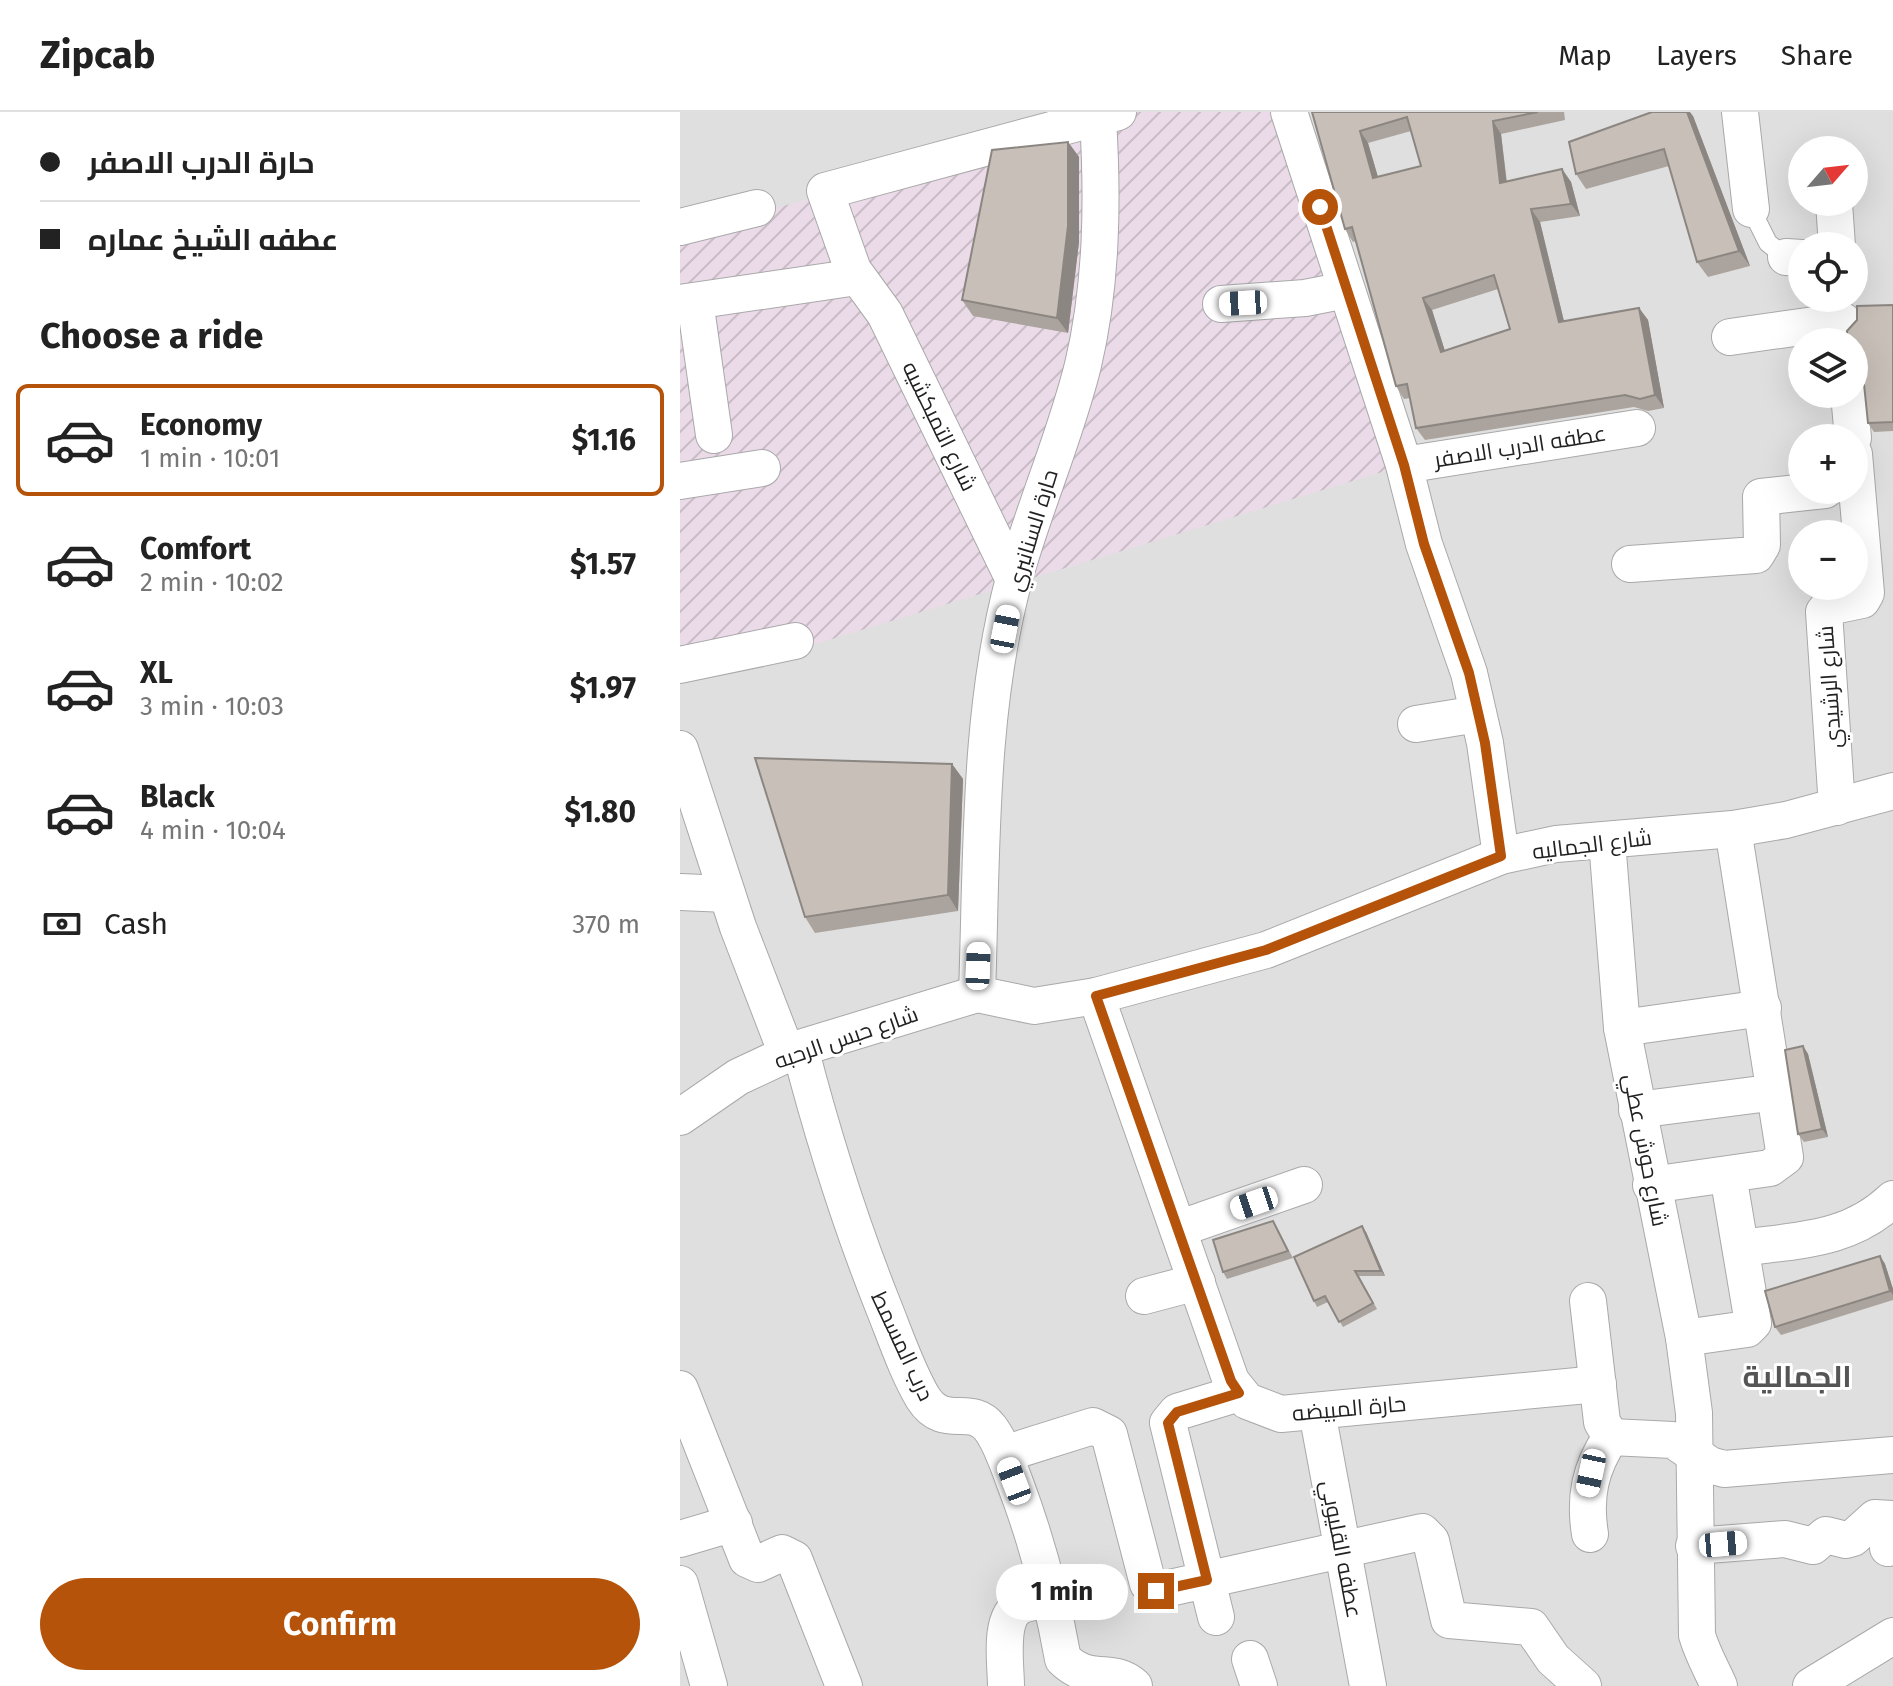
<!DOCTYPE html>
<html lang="en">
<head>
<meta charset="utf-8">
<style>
	body { margin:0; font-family:"Fira Sans",Cairo,sans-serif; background:#f2f2f2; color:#222; height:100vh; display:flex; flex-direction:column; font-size:30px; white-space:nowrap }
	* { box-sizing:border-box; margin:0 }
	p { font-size:26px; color:#767676 }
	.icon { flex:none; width:44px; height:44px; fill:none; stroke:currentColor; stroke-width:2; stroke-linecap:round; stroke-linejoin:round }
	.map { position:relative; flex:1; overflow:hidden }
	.side { display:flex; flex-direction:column; background:#fff; width:680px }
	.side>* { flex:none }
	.hud { display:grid; align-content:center; height:176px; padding:0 40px; background:#fff }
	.needle { width:52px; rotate:62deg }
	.fabs { position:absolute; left:1108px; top:24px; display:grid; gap:16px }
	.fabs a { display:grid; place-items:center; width:80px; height:80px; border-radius:50%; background:#fff; box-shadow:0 8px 32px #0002; font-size:40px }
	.end { position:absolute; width:36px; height:36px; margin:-18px; border:10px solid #b45309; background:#fff; box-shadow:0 0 0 4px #fff }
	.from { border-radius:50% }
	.bubble { position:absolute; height:56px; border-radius:28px; background:#fff; box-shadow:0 8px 32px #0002; font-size:26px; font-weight:700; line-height:56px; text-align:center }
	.car { position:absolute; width:24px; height:48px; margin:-24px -12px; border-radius:10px; box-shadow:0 0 6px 2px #0007; background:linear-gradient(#fff 24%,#345 0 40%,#fff 0 76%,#345 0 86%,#fff 0) }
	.hud b { display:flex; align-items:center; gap:28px; height:76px; font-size:30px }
	.hud b+b { border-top:2px solid #e0e0e0 }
	.hud i { width:20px; height:20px; background:#222 }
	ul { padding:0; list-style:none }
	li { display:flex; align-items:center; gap:24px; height:112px; margin:0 16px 12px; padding:0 24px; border:4px solid transparent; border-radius:12px }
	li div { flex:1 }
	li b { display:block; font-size:30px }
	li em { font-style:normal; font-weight:700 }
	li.on { border-color:#b45309 }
	li>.icon { width:72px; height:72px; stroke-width:1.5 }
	h2 { padding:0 40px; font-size:36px; line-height:96px }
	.pay { display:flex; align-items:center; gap:20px; height:88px; padding:0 40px; font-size:30px }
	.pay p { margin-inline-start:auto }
	.cta { display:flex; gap:16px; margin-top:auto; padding:16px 40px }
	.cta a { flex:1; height:92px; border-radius:48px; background:#b45309; color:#fff; font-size:32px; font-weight:700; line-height:92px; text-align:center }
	header { display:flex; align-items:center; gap:48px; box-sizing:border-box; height:112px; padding:0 40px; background:#fff; border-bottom:2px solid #e0e0e0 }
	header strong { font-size:38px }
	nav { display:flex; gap:44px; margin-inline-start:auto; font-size:28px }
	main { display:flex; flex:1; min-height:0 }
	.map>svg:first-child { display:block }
	.residential { fill:#e0dfdf; fill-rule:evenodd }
	.industrial { fill:url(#industrial-furrows) }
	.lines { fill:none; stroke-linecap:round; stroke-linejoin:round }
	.lane-casing { stroke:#a9a9a9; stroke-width:20 }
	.street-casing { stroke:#a9a9a9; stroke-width:38 }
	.lane { stroke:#fff; stroke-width:18 }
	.street { stroke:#fff; stroke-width:36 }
	.wall { fill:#aba49e; fill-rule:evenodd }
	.shaded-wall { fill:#8b8681 }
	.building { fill:#c7bfb8; stroke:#8b8681; stroke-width:2; fill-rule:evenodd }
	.route { stroke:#b45309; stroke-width:10 }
	.labels { text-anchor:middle; stroke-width:6; stroke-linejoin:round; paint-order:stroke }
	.street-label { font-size:22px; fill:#222; stroke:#fff }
	.district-label { font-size:30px; font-weight:bold; fill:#555; stroke:#fff }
</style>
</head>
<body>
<header>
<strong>Zipcab</strong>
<nav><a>Map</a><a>Layers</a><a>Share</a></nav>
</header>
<main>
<section class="side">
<div class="hud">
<b><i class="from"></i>حارة الدرب الاصفر</b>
<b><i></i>عطفه الشيخ عماره</b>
</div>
<h2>Choose a ride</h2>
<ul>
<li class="on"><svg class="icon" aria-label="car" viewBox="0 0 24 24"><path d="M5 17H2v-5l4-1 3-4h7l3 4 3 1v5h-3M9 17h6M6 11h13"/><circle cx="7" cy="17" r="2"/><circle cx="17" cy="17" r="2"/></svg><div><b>Economy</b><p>1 min · 10:01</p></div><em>$1.16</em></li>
<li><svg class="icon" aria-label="car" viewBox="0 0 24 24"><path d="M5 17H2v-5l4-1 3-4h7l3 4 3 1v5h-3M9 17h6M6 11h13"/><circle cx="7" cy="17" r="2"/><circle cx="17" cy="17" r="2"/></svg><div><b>Comfort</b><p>2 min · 10:02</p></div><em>$1.57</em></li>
<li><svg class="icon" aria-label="car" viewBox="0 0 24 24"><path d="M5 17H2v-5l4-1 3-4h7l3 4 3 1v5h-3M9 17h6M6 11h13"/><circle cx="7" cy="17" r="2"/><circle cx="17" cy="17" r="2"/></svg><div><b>XL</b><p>3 min · 10:03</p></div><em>$1.97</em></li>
<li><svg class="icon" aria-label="car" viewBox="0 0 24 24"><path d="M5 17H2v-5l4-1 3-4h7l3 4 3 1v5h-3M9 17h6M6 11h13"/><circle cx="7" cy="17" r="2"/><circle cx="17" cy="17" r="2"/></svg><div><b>Black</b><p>4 min · 10:04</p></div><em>$1.80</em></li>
</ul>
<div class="pay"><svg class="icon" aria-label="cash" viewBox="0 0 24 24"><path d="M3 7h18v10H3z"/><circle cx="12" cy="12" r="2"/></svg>Cash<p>370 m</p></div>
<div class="cta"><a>Confirm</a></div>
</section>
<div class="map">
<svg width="1213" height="1574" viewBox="0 0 1213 1574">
	<defs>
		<pattern id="industrial-furrows" width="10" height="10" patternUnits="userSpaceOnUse" patternTransform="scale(2)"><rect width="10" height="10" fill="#ebdbe8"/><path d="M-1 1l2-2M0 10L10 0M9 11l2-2" fill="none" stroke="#c9bcc7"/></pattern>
	</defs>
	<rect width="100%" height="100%" fill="#f2efe9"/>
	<!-- residential -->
	<path class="residential" d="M 0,0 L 1213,0 L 1213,1574 L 0,1574 ZM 1122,38 L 1174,38 L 1174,90 L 1122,90 ZM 1122,134 L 1174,134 L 1174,186 L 1122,186 ZM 1122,230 L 1174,230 L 1174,282 L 1122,282 ZM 1122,326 L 1174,326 L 1174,378 L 1122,378 ZM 1122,422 L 1174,422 L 1174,474 L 1122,474 Z"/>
	<!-- industrial -->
	<polygon class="industrial" points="459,0 604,0 722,354 0,573 0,121"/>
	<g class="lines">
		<defs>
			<polyline id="lane" points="1071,97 1088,131 1106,145"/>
			<g id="street">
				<polyline points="609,0 724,353 744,432 789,561 805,631 821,744"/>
				<polyline points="1060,0 1071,97"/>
				<polyline points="1154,91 1157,134"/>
				<polyline points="0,115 77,96"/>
				<polyline points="1106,145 1122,146"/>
				<polyline points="15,189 34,323"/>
				<polyline points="0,191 177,165"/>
				<polyline points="541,192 625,186 666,178"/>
				<polyline points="1050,225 1163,209"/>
				<polyline points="1169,282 1173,326"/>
				<polyline points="724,353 957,316"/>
				<polyline points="0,369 82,356"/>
				<polyline points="950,452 1076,443 1082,433 1081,385 1145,378"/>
				<polyline points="334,468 205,202 173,158 145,79 438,0"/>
				<polyline points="0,553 115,529"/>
				<polyline points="736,612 798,602"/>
				<polyline points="0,637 58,815 107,942"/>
				<polyline points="1157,695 1144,500 1148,495 1182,488 1186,481 1174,342"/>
				<path d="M 927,729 L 942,916 L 1004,1226 L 1014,1301 L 1017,1523 C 1022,1541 1032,1558 1039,1574"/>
				<polyline points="0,780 47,782"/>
				<polyline points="297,882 354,894 416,884 586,838 821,744 876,732 1053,717 1106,708 1213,679"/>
				<path d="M 297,882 C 302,744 298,601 334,467 C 354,395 385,326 403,253 C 422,173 423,89 418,7"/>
				<polyline points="416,884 551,1269 567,1289 601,1302 918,1272"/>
				<polyline points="942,916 1083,896"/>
				<path d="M 120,936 C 143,1025 170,1111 204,1196 C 216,1226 227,1259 243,1286 C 264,1319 291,1291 310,1316 C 322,1332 328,1353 335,1371 C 357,1429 372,1486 383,1547 C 411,1574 433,1554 454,1574"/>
				<polyline points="957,998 1097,980"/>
				<polyline points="0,1005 58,965 120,936 297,882"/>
				<polyline points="971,1073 1090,1056 1105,1045 1053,717"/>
				<polyline points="498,1117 624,1073"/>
				<path d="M 1061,1136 C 1118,1128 1169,1129 1213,1087"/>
				<polyline points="464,1184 517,1170"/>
				<polyline points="908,1189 922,1310 931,1325 993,1328 1030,1353 1044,1357 1213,1343"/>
				<polyline points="1004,1226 1067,1217 1073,1211 1048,1063"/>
				<polyline points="0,1277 67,1447 78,1452 102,1441 114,1447 164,1574"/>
				<polyline points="637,1300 688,1574"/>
				<polyline points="324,1342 413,1314 429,1322 468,1472 476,1479 742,1420 751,1429 769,1508 851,1515 873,1547 903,1574"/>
				<path d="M 910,1422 C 904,1385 910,1356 931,1325"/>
				<polyline points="0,1427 54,1411"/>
				<polyline points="1014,1434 1105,1427 1133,1434 1146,1423 1166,1428 1173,1426 1195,1406 1213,1407"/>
				<polyline points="1208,1436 1213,1435"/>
				<polyline points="0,1472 29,1574"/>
				<polyline points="536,1505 488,1311 497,1300 559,1281"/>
				<polyline points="570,1547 579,1574"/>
				<path d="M 326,1574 C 326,1553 318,1506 340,1494 C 349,1490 362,1489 372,1487"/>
				<polyline points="1131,1574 1213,1524"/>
			</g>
		</defs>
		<!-- lane casing -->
		<use href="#lane" class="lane-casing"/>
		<!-- street casing -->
		<use href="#street" class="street-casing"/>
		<!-- lane -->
		<use href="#lane" class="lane"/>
		<!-- street -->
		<use href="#street" class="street"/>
	</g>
	<!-- wall -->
	<g class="wall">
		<path d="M 632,0 L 884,0 L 885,8 L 821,22 L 827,70 L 882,57 L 891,70 L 900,104 L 860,110 L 884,209 L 959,196 L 968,208 L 984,296 L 968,299 L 954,295 L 745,328 L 736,316 L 730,286 L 724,287 L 716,274 L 676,129 L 673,130 L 665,117 ZM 731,19 L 741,54 L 698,65 L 688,31 ZM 818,177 L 830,217 L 765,239 L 752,198 Z"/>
		<polygon points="1013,4 1070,154 1028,165 1017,150 989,54 906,77 896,62"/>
		<polygon points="388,30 399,45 399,130 388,221 293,204 282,188"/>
		<polygon points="1213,193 1213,319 1194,320 1188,311 1184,272 1174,230"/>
		<polygon points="272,652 283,667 278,799 135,821 125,805"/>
		<polygon points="1123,934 1128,942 1148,1025 1124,1030 1118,1022"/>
		<polygon points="593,1109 613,1146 547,1167 543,1160"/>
		<polygon points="686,1120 705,1164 679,1164 697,1197 663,1215 648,1190 637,1195 634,1189"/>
		<polygon points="1200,1144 1205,1152 1213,1177 1213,1188 1101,1223 1095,1215"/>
	</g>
	<!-- shaded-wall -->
	<g class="shaded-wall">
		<polygon points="1007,0 1010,0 1013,4 1070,154 1059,139"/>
		<polygon points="813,9 821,22 828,84 820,71"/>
		<polygon points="680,19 688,31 702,79 693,66"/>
		<polygon points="388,30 399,45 399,130 388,221 377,206"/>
		<polygon points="882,57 891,70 900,104 891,92"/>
		<polygon points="851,97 860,110 887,222 879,210"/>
		<polygon points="743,186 752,198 769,252 761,240"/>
		<polygon points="959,196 968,208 984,296 975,283"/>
		<polygon points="272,652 283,667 278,799 268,783"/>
		<polygon points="1123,934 1128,942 1148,1025 1142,1017"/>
		<polygon points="682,1114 686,1120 705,1164 701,1159"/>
		<polygon points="1200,1144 1205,1152 1213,1177 1213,1183 1210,1179"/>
	</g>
	<!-- building -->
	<g class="building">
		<path d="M 632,0 L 858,0 L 813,9 L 820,71 L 882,57 L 891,92 L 851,97 L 879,210 L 959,196 L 975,283 L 960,287 L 945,283 L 736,316 L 727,272 L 716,274 L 672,115 L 665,117 ZM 727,5 L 741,54 L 693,66 L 680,19 ZM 814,163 L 830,217 L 761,240 L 743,186 Z"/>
		<polygon points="972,0 1007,0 1059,139 1017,150 984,37 896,62 889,30"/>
		<polygon points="388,30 388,114 377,206 282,188 312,38"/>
		<polygon points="1213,193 1213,310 1188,311 1184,272 1175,257 1174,230 1167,230 1167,219 1177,208 1177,194"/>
		<polygon points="75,646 272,652 268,783 125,805"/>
		<polygon points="1123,934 1142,1017 1118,1022 1105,938"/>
		<polygon points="593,1109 608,1139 543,1160 533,1128"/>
		<polygon points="682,1114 701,1159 675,1159 693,1191 659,1210 645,1184 634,1189 614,1145"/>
		<polygon points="1200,1144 1210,1179 1095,1215 1085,1179"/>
	</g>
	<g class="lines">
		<!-- route -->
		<polyline class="route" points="476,1479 527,1468 488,1311 497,1300 559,1281 551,1269 416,884 586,838 821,744 805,631 789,561 744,432 724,353 640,95"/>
	</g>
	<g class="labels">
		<!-- street labels -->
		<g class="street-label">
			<text transform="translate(260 314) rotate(64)" y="8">شارع التمبكشيه</text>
			<text transform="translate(840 334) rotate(-9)" y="8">عطفه الدرب الاصفر</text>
			<text transform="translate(352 418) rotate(-73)" y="8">حارة السنانيري</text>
			<text transform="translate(1149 575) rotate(-94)" y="8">شارع الرشيدي</text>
			<text transform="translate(912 732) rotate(-7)" y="8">شارع الجماليه</text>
			<text transform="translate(166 925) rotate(-19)" y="8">شارع حبس الرحبه</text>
			<text transform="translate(966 1038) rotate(79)" y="8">شارع حوش عطي</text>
			<text transform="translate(223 1234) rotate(65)" y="8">درب المسمط</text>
			<text transform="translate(669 1296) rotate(-5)" y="8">حارة المبيضه</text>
			<text transform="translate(662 1437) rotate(79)" y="8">عطفه القليوبي</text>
		</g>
		<!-- district labels -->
		<g class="district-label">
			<text x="1117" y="1275">الجمالية</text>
		</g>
	</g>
</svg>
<div class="fabs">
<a><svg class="needle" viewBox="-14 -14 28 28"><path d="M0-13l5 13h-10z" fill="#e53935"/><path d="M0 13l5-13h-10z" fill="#767676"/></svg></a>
<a><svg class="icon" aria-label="locate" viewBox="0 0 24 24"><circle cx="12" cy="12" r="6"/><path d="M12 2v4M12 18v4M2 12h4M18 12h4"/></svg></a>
<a><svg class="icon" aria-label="layers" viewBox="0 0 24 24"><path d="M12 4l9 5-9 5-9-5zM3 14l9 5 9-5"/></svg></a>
<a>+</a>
<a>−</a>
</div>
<i class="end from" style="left:640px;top:95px"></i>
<i class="end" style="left:476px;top:1479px"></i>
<div class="bubble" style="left:316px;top:1452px;width:132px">1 min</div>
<i class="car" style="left:563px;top:191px;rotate:267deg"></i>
<i class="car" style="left:325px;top:517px;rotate:11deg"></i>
<i class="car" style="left:298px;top:854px;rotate:2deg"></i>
<i class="car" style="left:574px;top:1091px;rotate:251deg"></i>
<i class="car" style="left:911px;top:1361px;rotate:192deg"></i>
<i class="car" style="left:334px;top:1369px;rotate:339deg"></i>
<i class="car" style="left:1043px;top:1432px;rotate:85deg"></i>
</div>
</main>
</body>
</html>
